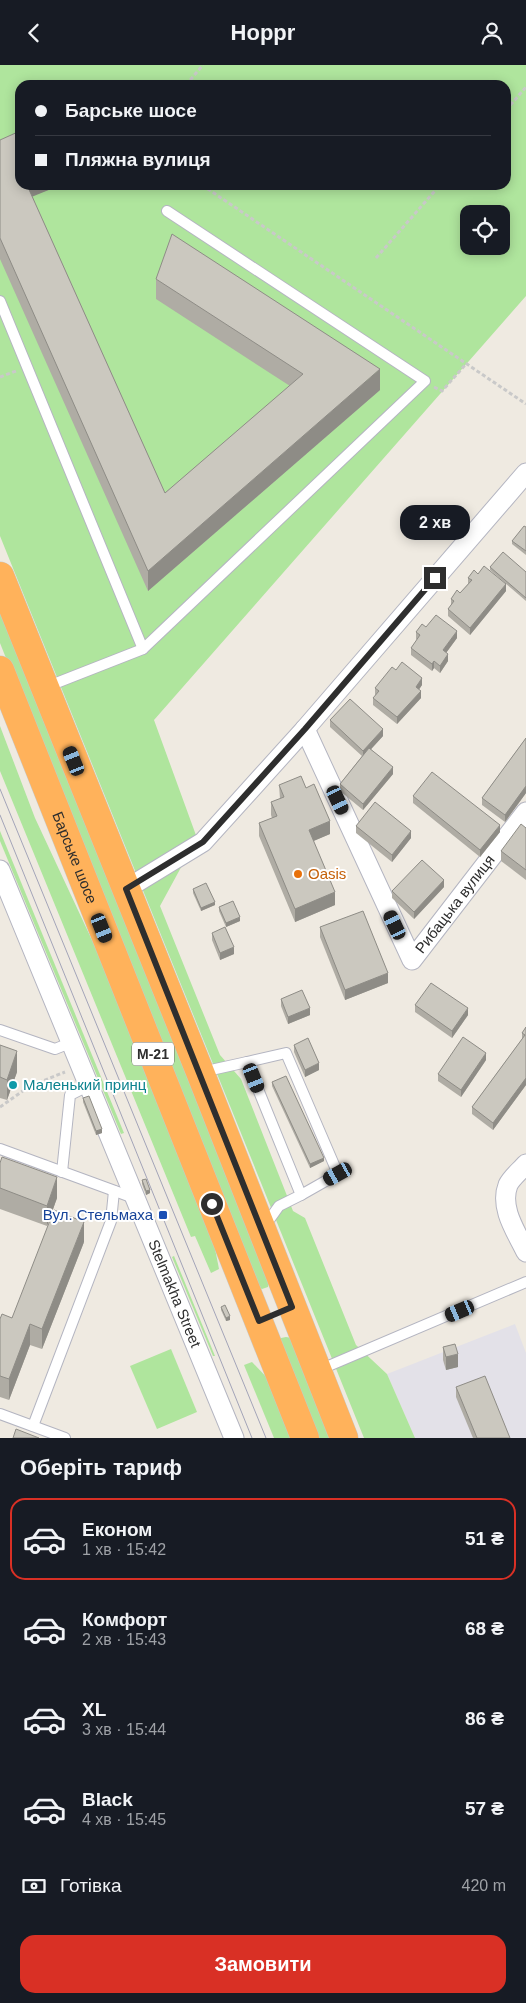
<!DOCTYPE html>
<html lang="uk">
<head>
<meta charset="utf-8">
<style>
	body { margin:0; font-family:Arial,sans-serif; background:#242831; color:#f1f3f6; height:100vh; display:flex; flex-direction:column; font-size:19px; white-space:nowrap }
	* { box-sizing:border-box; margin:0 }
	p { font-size:16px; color:#9ea1a6 }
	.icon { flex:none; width:28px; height:28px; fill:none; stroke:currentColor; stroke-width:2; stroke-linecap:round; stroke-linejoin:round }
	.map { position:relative; height:1373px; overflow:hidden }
	.details { display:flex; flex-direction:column; background:#171b24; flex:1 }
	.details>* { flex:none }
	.top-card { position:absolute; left:15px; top:15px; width:496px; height:110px; border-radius:15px; box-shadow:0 2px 12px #0003; display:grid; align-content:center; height:110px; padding:0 20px; background:#171b24 }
	.fabs { position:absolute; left:460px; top:140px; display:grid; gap:10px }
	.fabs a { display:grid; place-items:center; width:50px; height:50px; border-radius:10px; background:#171b24; box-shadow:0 2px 12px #0003; font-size:25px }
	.end { position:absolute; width:22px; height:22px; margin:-11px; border:6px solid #2e2e2e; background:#fff; box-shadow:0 0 0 2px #fff }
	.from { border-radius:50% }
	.bubble { position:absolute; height:35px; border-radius:15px; background:#171b24; box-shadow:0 2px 12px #0003; font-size:16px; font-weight:700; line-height:35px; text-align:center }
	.car { position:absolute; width:15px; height:30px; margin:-15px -8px; border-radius:6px; box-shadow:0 0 4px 1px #0007; background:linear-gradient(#222 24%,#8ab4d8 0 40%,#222 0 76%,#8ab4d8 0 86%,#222 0) }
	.top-card b { display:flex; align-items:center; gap:18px; height:48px; font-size:19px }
	.top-card b+b { border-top:1px solid #363941 }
	.top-card i { width:12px; height:12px; background:#f1f3f6 }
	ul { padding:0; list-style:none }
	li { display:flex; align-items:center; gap:15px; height:82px; margin:0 10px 8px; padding:0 10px; border:2px solid transparent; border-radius:15px }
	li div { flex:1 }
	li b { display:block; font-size:19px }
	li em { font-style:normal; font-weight:700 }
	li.current { border-color:#d93025 }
	li>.icon { width:45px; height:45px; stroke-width:1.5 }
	h2 { padding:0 20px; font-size:22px; line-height:60px }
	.pay { display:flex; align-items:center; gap:12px; height:55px; padding:0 20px; font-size:19px }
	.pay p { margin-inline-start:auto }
	.button { display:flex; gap:10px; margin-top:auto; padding:10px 20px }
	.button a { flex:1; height:58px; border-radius:15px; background:#d93025; color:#fff; font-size:20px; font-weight:700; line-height:58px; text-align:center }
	header { display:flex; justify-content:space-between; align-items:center; height:65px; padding:0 20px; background:#171b24; font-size:22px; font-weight:700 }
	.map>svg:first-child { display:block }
	.industrial { fill:#e3e1e8 }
	.green { fill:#afe59d; fill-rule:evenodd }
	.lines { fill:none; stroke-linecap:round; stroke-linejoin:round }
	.lane-casing { stroke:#b4b5c1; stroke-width:12 }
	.street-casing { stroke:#b4b5c1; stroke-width:21 }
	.highway-casing { stroke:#c9c9c9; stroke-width:29 }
	.path { stroke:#c9c9c9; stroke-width:3; stroke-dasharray:4 2.5; stroke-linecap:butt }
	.lane { stroke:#fff; stroke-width:10 }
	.street { stroke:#fff; stroke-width:19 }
	.highway { stroke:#ffb25b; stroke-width:28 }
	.tram { stroke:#a3a4b8; stroke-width:1 }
	.wall { fill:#afaca4 }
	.shaded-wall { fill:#8e8c86 }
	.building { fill:#cbc8bf; stroke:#8e8c86 }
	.route { stroke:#2e2e2e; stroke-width:6 }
	.food-dot { fill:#e8710a; stroke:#fff; stroke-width:2 }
	.culture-dot { fill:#0f9aa8; stroke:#fff; stroke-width:2 }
	.transit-dot { fill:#1a4fb4; stroke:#fff; stroke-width:2 }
	.labels { text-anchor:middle; stroke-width:4; stroke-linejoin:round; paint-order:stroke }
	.shield { fill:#fff; stroke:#6d6d6d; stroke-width:1 }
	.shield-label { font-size:14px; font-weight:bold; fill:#2e2e2e }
	.street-label { font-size:15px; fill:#2e2e2e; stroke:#fff }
	.food-label { font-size:15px; fill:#c56008; stroke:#fff; text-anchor:start }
	.culture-label { font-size:15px; fill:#0d838f; stroke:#fff; text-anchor:start }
	.transit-label { font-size:15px; fill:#164399; stroke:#fff; text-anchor:end }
</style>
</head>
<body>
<header><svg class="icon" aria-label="back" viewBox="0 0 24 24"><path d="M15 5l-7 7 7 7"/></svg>Hoppr<svg class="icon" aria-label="person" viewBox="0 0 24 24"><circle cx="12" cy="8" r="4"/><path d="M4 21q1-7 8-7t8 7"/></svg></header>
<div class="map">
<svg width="526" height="1373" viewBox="0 0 526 1373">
	<rect width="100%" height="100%" fill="#efeae1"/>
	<!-- industrial -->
	<polygon class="industrial" points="515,1259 526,1288 526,1373 415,1373 387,1309"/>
	<!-- green -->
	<g class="green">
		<path d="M 0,0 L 526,0 L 526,231 L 154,655 L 197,773 L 160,841 L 220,990 L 241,1014 L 293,1146 L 305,1153 L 356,1280 L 387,1309 L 415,1373 L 364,1373 L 0,471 ZM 20,20 L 506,20 L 506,120 L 20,120 ZM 469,149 L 501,149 L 501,181 L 469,181 Z"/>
		<polygon points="0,539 269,1216 268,1222 262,1224 256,1221 0,578"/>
		<polygon points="0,661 35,753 112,918 210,1158 219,1204 211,1208 195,1171 191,1172 0,706"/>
		<polygon points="0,766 124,1068 121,1069 0,776"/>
		<polygon points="174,1191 215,1291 213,1291 172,1192"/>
		<polygon points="286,1272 292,1273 332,1373 316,1373 279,1280 281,1273"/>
		<polygon points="171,1284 197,1347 157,1364 130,1301"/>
		<polygon points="252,1297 271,1317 294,1373 274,1373 244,1300"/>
	</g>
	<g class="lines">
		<defs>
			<g id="lane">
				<polyline points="0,236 143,584 425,316 167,146"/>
				<polyline points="46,622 143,584"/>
				<polyline points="0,965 55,984 70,978"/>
				<polyline points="247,997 286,988 338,1109 301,1130"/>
				<polyline points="202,1007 247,997 301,1130 279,1141 264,1162"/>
				<polyline points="0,1084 134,1133"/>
				<polyline points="62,1107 70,1030 88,1021"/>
				<polyline points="319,1305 526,1217"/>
				<polyline points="0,1349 65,1373"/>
				<polyline points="33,1361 111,1156 114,1126"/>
			</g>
			<g id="street">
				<path id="s1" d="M 305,664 L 412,895 L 526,747"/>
				<path id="s2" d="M 0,805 L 234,1373"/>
				<polyline points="126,824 203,777 305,664 526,408"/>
				<path d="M 526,1099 C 521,1105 511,1113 508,1120 C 499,1143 517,1168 526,1187"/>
			</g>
			<g id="highway">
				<polyline points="0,511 200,1007 344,1373"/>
				<path id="s3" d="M 0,605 L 305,1373"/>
			</g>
		</defs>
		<!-- lane casing -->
		<use href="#lane" class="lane-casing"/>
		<!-- street casing -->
		<use href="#street" class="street-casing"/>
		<!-- highway casing -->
		<use href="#highway" class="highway-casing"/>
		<!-- path -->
		<g class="path">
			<polyline points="186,20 203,0"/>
			<polyline points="506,45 526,22"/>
			<polyline points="202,120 526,339"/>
			<polyline points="376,193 440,120"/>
			<polyline points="0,312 16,306"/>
			<polyline points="434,322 442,326 466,299"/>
			<polyline points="0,1042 30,1021 65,1007"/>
		</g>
		<!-- lane -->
		<use href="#lane" class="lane"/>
		<!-- street -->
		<use href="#street" class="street"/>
		<!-- highway -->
		<use href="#highway" class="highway"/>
		<!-- tram -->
		<g class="tram">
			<polyline points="0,724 266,1373"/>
			<polyline points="0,750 252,1373"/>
		</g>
	</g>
	<!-- wall -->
	<g class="wall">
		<polygon points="0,75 20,120 61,120 32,131 165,428 290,321 156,234 156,214 380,325 148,526 0,194"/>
		<polygon points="526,462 526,490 512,479 512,476"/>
		<polygon points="490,502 526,507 526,536 490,505"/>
		<polygon points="478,509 506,526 470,570 448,551 448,544 451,540 451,534 460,528 468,519 468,513"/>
		<polygon points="426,562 457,573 446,588 448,596 440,608 434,603 432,606 411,590 411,583 417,575 416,574 416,567"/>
		<polygon points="396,605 422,620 419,624 421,633 397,659 373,640 373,633 375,631 375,623"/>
		<polygon points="330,655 383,671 371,684 393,709 363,745 340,726 340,719 362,691 330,662"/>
		<polygon points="526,673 526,728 505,757 482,740 482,733"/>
		<polygon points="279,720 306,723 330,769 313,776 335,840 295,857 259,771 259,758 272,753 271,750 271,737 280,734"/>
		<polygon points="413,731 500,767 480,792 413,738"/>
		<polygon points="356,761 411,773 392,797 356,768"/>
		<polygon points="526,763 526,815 501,796 501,786"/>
		<polygon points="444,822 414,854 392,833 392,826"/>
		<polygon points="193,824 215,840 201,846 193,828"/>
		<polygon points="219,842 240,856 226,862 219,846"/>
		<polygon points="320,862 388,918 345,935 320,872"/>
		<polygon points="212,868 234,889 220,895 212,875"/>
		<polygon points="281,934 310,950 288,959 281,941"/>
		<polygon points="415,940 468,950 452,973 415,947"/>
		<polygon points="526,962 526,1020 493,1065 472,1049 472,1042 522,974 522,968"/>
		<polygon points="0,980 17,1007 7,1035 0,1033"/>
		<polygon points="294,980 319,1005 305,1012 294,987"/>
		<polygon points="486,995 461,1032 438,1016 438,1009"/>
		<polygon points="272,1017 324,1096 310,1103 272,1021"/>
		<polygon points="83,1033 102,1068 96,1070 83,1037"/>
		<polygon points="0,1098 57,1133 47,1161 0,1144"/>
		<polygon points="142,1115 150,1128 146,1130 142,1119"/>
		<polygon points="84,1177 42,1284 30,1280 9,1335 0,1332 0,1254 12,1253"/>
		<polygon points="221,1242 230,1255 226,1256 221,1245"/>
		<polygon points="443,1282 458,1302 446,1305 443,1295"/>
		<polygon points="456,1322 510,1373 473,1373 456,1332"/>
	</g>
	<!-- shaded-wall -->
	<g class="shaded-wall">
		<polygon points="24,120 61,120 24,135"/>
		<polygon points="380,304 380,325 148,526 148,506"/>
		<polygon points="506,519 506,526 470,570 470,563"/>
		<polygon points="457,566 457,573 443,592 443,585"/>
		<polygon points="448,589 448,596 440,608 440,601"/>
		<polygon points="434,596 434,603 432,606 432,599"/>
		<polygon points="422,613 422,620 416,629 416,622"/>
		<polygon points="421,626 421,633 397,659 397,652"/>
		<polygon points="383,664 383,671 363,693 363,686"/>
		<polygon points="393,702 393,709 363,745 363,739"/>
		<polygon points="526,721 526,728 505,757 505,750"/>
		<polygon points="330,756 330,769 309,778 309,765"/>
		<polygon points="500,760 500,767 480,792 480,785"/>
		<polygon points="411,766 411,773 392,797 392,790"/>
		<polygon points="444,815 444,822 414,854 414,847"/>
		<polygon points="335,827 335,840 295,857 295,844"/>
		<polygon points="215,837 215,840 201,846 201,843"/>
		<polygon points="240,852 240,856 226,862 226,858"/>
		<polygon points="234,882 234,889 220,895 220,888"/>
		<polygon points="388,908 388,918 345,935 345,925"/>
		<polygon points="310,943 310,950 288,959 288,952"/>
		<polygon points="468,943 468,950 452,973 452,966"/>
		<polygon points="17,986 17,1007 7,1035 7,1015"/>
		<polygon points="486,988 486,995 461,1032 461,1025"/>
		<polygon points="319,998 319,1005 305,1012 305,1005"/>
		<polygon points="526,1013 526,1020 493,1065 493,1058"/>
		<polygon points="102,1064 102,1068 96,1070 96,1066"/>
		<polygon points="324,1093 324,1096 310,1103 310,1099"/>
		<polygon points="57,1112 57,1133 47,1161 47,1141"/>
		<polygon points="150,1125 150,1128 146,1130 146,1126"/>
		<polygon points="84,1157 84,1177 42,1284 42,1264"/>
		<polygon points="230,1251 230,1255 226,1256 226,1253"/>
		<polygon points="30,1259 30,1280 9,1335 9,1314"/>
		<polygon points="458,1289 458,1302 446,1305 446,1292"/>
	</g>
	<!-- building -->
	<g class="building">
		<polygon points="20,66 20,120 27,120 165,428 303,309 156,214 172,169 380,304 148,506 0,173 0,75"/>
		<polygon points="524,461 526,462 526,486 512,476"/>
		<polygon points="503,487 526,507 526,533 490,502"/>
		<polygon points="484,501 506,519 470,563 448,544 454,536 451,534 457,525 460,528 472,515 468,513 474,505 478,509"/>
		<polygon points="436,550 457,566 443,585 448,589 440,601 434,596 432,599 411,583 420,570 416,567 422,559 426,562"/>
		<polygon points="402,597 422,613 416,622 421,626 397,652 373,633 379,626 375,623 392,602 396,605"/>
		<polygon points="350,634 383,664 363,686 330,655"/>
		<polygon points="526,673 526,721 505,750 482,733"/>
		<polygon points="369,683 393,702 363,739 340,719"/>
		<polygon points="432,707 500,760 480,785 413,731"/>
		<polygon points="301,711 306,723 314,719 330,756 309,765 335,827 295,844 259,758 277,751 271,737 284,732 279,720"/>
		<polygon points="375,737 411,766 392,790 356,761"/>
		<polygon points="521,759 526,763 526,805 501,786"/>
		<polygon points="422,795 444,815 414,847 392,826"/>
		<polygon points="206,818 215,837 201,843 193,824"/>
		<polygon points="233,836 240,852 226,858 219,842"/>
		<polygon points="363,846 388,908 345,925 320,862"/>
		<polygon points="225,862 234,882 220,888 212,868"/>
		<polygon points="431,918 468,943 452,966 415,940"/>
		<polygon points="302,925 310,943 288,952 281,934"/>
		<polygon points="526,962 526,1013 493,1058 472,1042 525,970 522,968"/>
		<polygon points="463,972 486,988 461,1025 438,1009"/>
		<polygon points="308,973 319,998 305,1005 294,980"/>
		<polygon points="0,980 17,986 7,1015 0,1012"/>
		<polygon points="286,1011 324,1093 310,1099 272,1017"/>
		<polygon points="89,1031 102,1064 96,1066 83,1033"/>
		<polygon points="2,1092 57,1112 47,1141 0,1123 0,1098"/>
		<polygon points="146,1114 150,1125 146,1126 142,1115"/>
		<polygon points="54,1145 84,1157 42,1264 30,1259 9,1314 0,1311 0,1254 2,1249 12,1253"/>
		<polygon points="225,1240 230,1251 226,1253 221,1242"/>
		<polygon points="455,1279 458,1289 446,1292 443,1282"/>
		<polygon points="485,1311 510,1373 477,1373 456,1322"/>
		<polygon points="16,1364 39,1373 13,1373"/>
	</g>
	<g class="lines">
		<!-- route -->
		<polyline class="route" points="212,1139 259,1256 292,1242 126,824 203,777 305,664 435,513"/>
	</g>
	<!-- markers -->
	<circle class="food-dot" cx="298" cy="809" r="5"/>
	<circle class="culture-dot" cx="13" cy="1020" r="5"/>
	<rect class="transit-dot" x="158" y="1145" width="10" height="10" rx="2.5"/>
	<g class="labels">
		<!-- shield labels -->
		<rect class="shield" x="132" y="977.5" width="42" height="23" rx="4"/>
		<g class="shield-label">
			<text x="153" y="994">М-21</text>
		</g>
		<!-- street labels -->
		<g class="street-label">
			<text dy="5" stroke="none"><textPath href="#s3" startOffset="202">Барське шосе</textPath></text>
			<text dy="5" stroke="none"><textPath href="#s1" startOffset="325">Рибацька вулиця</textPath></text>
			<text dy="5" stroke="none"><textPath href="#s2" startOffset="458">Stelmakha Street</textPath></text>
		</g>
		<!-- food labels -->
		<g class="food-label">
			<text x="308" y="814">Oasis</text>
		</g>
		<!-- culture labels -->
		<g class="culture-label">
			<text x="23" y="1025">Маленький принц</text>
		</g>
		<!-- transit labels -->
		<g class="transit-label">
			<text x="153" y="1155">Вул. Стельмаха</text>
		</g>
	</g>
</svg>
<div class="fabs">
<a><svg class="icon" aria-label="locate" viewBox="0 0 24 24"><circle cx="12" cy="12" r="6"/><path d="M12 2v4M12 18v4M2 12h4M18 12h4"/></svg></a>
</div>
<i class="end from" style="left:212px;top:1139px"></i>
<i class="end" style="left:435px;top:513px"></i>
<div class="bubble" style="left:400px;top:440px;width:70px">2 хв</div>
<i class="car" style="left:74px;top:696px;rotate:338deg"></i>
<i class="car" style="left:338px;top:735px;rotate:155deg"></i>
<i class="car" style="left:395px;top:860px;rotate:335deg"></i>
<i class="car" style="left:102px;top:863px;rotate:158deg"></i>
<i class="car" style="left:254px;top:1013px;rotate:158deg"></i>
<i class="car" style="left:338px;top:1109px;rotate:241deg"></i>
<i class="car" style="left:460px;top:1246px;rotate:247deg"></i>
<div class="top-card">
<b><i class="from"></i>Барське шосе</b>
<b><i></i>Пляжна вулиця</b>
</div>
</div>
<section class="details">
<h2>Оберіть тариф</h2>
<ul>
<li class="current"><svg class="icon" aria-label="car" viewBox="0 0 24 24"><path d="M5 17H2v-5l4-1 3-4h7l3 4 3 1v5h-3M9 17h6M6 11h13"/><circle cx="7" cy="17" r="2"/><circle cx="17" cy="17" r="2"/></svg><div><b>Економ</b><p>1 хв · 15:42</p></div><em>51 ₴</em></li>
<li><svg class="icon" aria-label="car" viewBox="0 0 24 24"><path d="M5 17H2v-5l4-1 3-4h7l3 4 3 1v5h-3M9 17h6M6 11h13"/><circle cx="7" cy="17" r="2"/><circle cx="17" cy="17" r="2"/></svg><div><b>Комфорт</b><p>2 хв · 15:43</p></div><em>68 ₴</em></li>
<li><svg class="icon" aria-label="car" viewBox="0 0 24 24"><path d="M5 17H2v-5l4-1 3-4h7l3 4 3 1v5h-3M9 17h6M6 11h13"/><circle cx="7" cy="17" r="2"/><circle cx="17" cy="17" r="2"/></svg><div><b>XL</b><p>3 хв · 15:44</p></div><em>86 ₴</em></li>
<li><svg class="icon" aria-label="car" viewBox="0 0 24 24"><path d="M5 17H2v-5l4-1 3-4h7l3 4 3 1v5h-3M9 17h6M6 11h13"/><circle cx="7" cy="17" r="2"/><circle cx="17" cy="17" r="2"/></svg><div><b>Black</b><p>4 хв · 15:45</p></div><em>57 ₴</em></li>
</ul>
<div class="pay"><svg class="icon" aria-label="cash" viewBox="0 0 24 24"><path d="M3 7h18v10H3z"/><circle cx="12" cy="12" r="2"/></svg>Готівка<p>420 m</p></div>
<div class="button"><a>Замовити</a></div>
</section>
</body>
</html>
